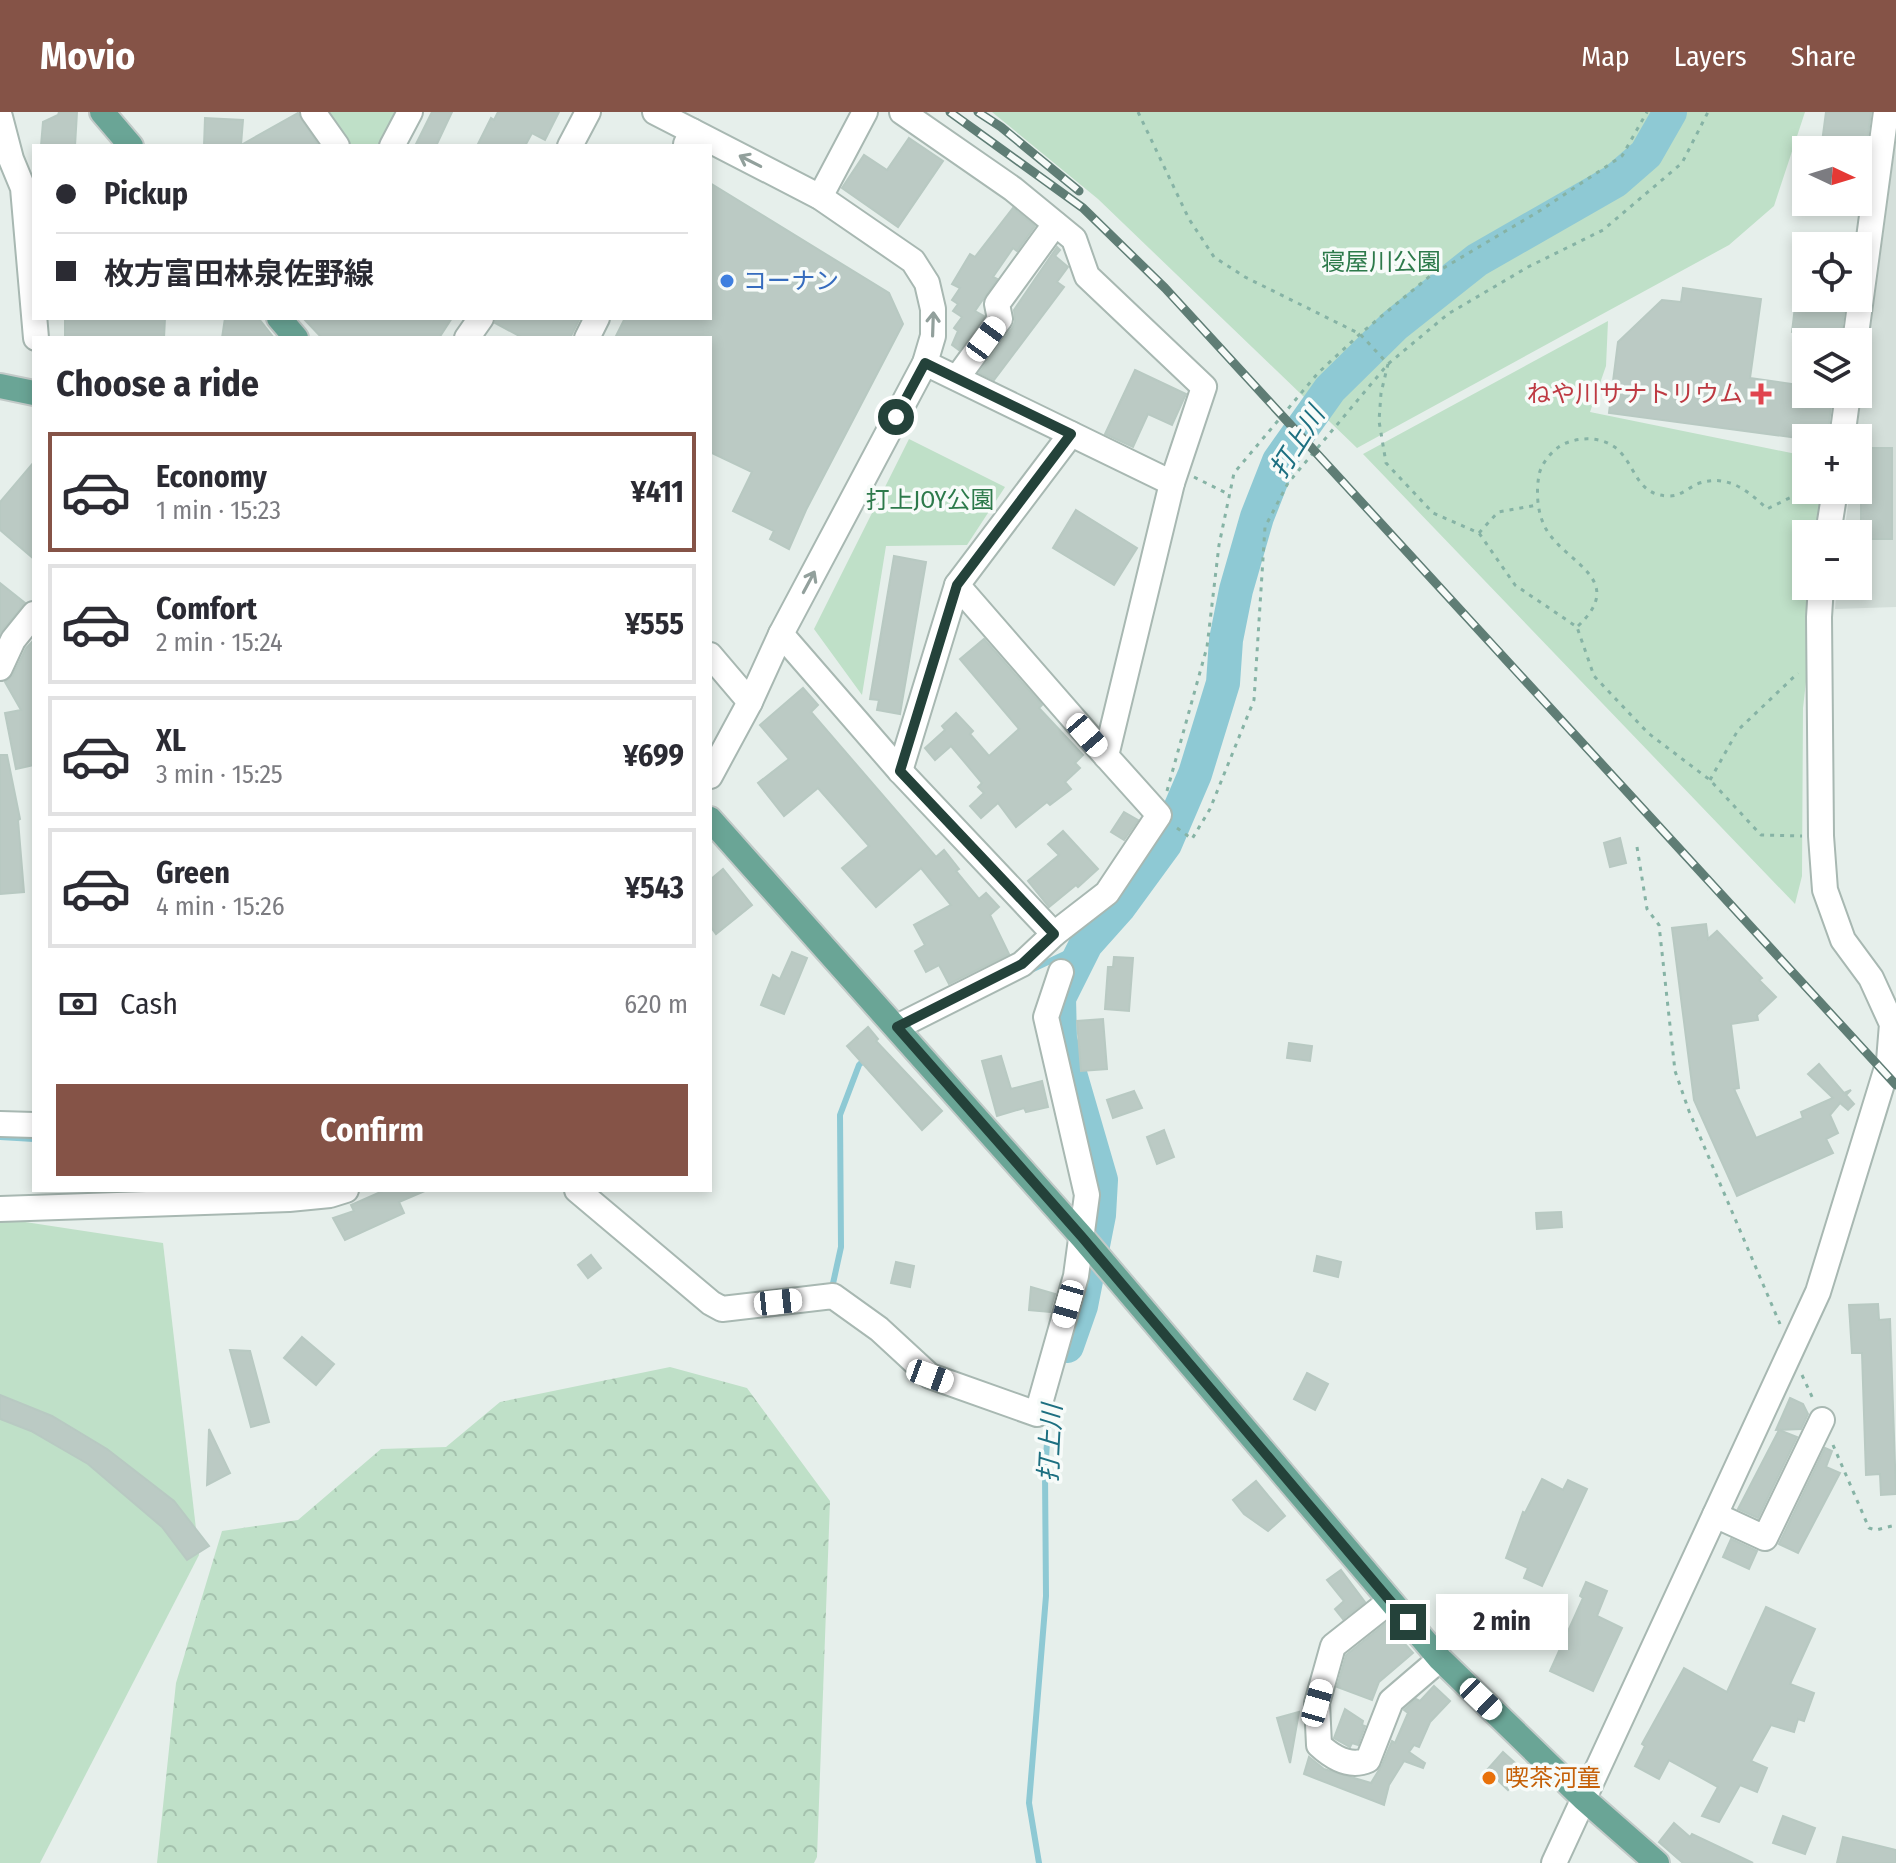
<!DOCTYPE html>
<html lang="en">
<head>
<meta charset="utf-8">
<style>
	body { margin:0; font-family:"Fira Sans Condensed","Noto Sans JP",sans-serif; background:#f2f2f3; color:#2b2b33; height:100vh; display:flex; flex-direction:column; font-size:30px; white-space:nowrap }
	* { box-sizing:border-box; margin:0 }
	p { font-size:26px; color:#7c7c81 }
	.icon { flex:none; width:44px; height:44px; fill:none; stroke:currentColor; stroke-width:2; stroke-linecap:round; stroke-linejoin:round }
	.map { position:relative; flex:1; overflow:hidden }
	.drawer { position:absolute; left:32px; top:224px; width:680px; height:856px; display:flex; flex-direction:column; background:#fff; border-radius:0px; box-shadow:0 4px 12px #0003 }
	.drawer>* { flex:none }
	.top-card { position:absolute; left:32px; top:32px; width:680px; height:176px; border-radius:0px; box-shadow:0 4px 12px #0003; display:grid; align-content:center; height:176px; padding:0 24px; background:#fff }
	.needle { width:52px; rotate:94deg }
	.buttons { position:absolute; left:1792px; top:24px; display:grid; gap:16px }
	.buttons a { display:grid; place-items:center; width:80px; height:80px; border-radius:0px; background:#fff; box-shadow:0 4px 12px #0003; font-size:40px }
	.end { position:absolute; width:36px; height:36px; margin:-18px; border:10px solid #24423a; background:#fff; box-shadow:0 0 0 4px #fff }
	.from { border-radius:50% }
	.bubble { position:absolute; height:56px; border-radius:0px; background:#fff; box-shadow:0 4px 12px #0003; font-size:26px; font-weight:700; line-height:56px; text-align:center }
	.car { position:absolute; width:24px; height:48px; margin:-24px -12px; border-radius:10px; box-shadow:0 0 6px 2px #0007; background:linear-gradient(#fff 24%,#345 0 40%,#fff 0 76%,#345 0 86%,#fff 0) }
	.top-card b { display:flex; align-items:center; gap:28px; height:76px; font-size:30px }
	.top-card b+b { border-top:2px solid #e1e1e2 }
	.top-card i { width:20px; height:20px; background:#2b2b33 }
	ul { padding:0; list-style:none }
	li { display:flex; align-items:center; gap:24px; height:120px; margin:0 16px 12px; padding:0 8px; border:4px solid #e1e1e2; border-radius:0px }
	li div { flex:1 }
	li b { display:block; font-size:30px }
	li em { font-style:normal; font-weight:700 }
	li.current { border-color:#855347 }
	li>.icon { width:72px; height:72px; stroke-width:1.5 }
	h2 { padding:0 24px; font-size:36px; line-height:96px }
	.pay { display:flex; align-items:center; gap:20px; height:88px; padding:0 24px; font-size:30px }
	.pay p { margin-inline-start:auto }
	.cta { display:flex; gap:16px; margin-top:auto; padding:16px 24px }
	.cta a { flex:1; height:92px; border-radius:0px; background:#855347; color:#fff; font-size:32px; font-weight:700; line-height:92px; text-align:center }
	header { display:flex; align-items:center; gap:48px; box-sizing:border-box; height:112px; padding:0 40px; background:#855347; color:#fff }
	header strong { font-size:38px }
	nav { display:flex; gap:44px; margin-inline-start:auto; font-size:28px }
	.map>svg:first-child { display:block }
	.built { fill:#d4dfda }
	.green { fill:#bfe0c8 }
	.forest { fill:url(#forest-crowns) }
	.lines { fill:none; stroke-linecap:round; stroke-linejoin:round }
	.stream { stroke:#8ec9d4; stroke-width:6 }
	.river { stroke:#8ec9d4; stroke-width:34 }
	.building { fill:#bbcac4; stroke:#b8c9c2; stroke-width:2 }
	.minor-casing { stroke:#a8b8b2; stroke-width:28 }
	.major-casing { stroke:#c2cac8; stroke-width:28 }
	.path { stroke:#86b3a5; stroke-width:3; stroke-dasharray:4 6; stroke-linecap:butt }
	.minor { stroke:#fff; stroke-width:24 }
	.major { stroke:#6aa596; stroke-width:24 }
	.rail-casing { stroke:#5f7d75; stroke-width:9 }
	.rail { stroke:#f7fbf9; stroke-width:6; stroke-dasharray:18; stroke-linecap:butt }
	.oneway { stroke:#92a09c }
	.route { stroke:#24423a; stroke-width:10 }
	.shop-dot { fill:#3f7fe0; stroke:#f7fbf9; stroke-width:3 }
	.health-dot { fill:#e0444e; stroke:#f7fbf9; stroke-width:3 }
	.food-dot { fill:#e8710a; stroke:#f7fbf9; stroke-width:3 }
	.labels { text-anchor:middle; stroke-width:7; stroke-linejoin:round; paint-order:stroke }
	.park-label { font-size:24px; fill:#2d7a4b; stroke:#f7fbf9 }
	.shop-label { font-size:24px; fill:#366cbe; stroke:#f7fbf9; text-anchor:start }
	.health-label { font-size:24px; fill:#be3a42; stroke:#f7fbf9; text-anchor:end }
	.food-label { font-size:24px; fill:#c56008; stroke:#f7fbf9; text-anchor:start }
	.water-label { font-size:26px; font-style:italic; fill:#1c6f80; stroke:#f7fbf9 }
</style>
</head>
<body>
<header>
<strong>Movio</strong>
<nav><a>Map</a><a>Layers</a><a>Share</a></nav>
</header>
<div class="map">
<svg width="1896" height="1751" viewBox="0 0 1896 1751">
	<defs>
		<pattern id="forest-crowns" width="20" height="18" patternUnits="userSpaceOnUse" patternTransform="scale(2)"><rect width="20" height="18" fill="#bfe0c8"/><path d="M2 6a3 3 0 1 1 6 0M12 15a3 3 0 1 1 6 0" fill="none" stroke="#a4c1ad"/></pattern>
	</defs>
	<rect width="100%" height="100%" fill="#e6efeb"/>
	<!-- built -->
	<polygon class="built" points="1896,27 1896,495 1835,497 1837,474 1858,474 1858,422 1844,422 1850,378 1858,378 1856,326"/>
	<!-- green -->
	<g class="green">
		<polygon points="324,0 397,0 381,34 345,34"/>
		<polygon points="992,0 1805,0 1774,94 1729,133 1357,336 1098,87"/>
		<polygon points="1608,209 1606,254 1590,300 1806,344 1806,378 1825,378 1823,422 1806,422 1806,474 1817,474 1803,596 1802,764 1795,792 1363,342"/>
		<polygon points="909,327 1005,375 967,433 886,434 862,583 814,517"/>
		<polygon points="12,1108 163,1131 199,1443 40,1751 0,1751 0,1109"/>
	</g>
	<!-- forest -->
	<polygon class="forest" points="670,1255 747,1276 830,1389 817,1745 814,1751 157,1751 176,1571 222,1419 298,1408 381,1337 446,1335 500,1290"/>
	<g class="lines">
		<!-- stream -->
		<g class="stream">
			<polyline points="1031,858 1086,832"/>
			<polyline points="0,1025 34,1027"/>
			<polyline points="832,1176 841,1135 840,1003 859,953 865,947"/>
			<polyline points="1039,1751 1029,1691 1046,1484 1045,1361 1049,1300"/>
		</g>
		<!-- river -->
		<polyline class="river" points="1067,1234 1081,1194 1099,1103 1101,1068 1060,927 1059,886 1086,832 1119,795 1165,732 1195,662 1223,571 1226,528 1236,478 1257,405 1279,349 1330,277 1395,213 1477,148 1615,69 1646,42 1670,0"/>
	</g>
	<!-- building -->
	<g class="building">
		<polygon points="59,0 77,0 75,34 41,34 43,10 58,3"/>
		<polygon points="432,0 452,0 436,34 415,34"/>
		<polygon points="498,0 559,0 545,28 532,21 525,34 477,34 491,6 494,8"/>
		<polygon points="1826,0 1871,0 1866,38 1821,38"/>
		<polygon points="298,1 319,34 204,34 205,6 243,8 241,33"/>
		<polygon points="909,26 943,49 898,115 842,76 864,43 887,58"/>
		<polygon points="710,71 889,181 903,212 806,398 789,437 770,427 774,419 733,399 752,360 710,340 710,226 615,226 625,206 710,206"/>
		<polygon points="1013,96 1035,114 1017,139 1013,136 993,165 997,167 975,199 984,204 959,238 952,233 958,219 954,216 962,205 953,199 958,192 952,188 960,176 952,172 970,142 975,145"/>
		<polygon points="1057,135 1060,138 1055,144 1068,155 1057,170 1064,175 994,268 979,261 1012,216 1015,210 1014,198"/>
		<polygon points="1683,176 1761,187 1750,266 1806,274 1806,282 1821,282 1819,294 1831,295 1827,326 1798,326 1609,301 1618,230 1662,188 1681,190"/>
		<polygon points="1796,186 1846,186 1840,230 1810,230 1811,223 1792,220"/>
		<polygon points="65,206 165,206 164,226 65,226"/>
		<polygon points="225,206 259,207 274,226 222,226"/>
		<polygon points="303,206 452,206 439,226 322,226"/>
		<polygon points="496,206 580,206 570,226 523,226 495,211"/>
		<polygon points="1135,258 1186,282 1172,313 1148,302 1133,335 1105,322"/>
		<rect x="1861" y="336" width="31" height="91"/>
		<polygon points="34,350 34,447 0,418 0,390"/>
		<polygon points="1076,398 1137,436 1114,473 1053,436"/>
		<polygon points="894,444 926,450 900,602 877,598 879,588 870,587"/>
		<polygon points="0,471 25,491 0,521"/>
		<polygon points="984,527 1042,593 1039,596 1083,643 1075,651 1080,656 1065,670 1071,677 1050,693 1047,690 1016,715 998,691 981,706 970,694 984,681 978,675 982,671 951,634 935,648 925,636 945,618 942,614 956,601 973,619 970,622 989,644 1019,617 960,547"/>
		<polygon points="34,528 34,653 16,657 5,601 21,598 5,570 13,563 26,536"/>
		<polygon points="803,576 818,593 811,600 936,745 944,738 959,757 956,759 979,787 986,781 999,795 990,803 1009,842 949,872 939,853 926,860 915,839 925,833 914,813 951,793 921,756 876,795 842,756 869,734 818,676 784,704 758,671 789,647 760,613"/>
		<polygon points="0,643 7,643 20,707 18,708 24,780 0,782"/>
		<polygon points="1124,700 1138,708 1124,728 1111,720"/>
		<polygon points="1063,719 1098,757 1078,775 1076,773 1049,795 1028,769 1059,743 1048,732"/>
		<polygon points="1620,726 1626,751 1610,755 1604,731"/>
		<polygon points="723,757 752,793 716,822 710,814 710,768"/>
		<polygon points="1706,812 1708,827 1717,819 1762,866 1759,868 1776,885 1757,903 1758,908 1731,912 1739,976 1734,977 1756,1026 1803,1006 1801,1000 1833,986 1808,962 1819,952 1844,981 1851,978 1846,983 1854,992 1848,998 1840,991 1830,1003 1838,1021 1826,1027 1833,1041 1737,1084 1694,988 1672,816"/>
		<polygon points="792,840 807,846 784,902 761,893 773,863 780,867"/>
		<polygon points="1114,845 1133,846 1129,899 1105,897 1108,855 1113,855"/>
		<polygon points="1103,907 1107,957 1081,959 1077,909"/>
		<polygon points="868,915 878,927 876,929 942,999 922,1018 847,934"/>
		<polygon points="1289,931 1312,934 1310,949 1287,946"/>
		<polygon points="1001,944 1011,977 1042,969 1048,995 1026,1000 1024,996 997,1004 982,949"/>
		<polygon points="1134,979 1142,996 1113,1006 1107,988"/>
		<polygon points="1164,1018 1174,1045 1157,1052 1147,1025"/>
		<polygon points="385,1078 427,1078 399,1090 404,1101 345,1128 333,1106 354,1099 351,1093"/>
		<polygon points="1561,1100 1562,1115 1537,1117 1536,1101"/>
		<polygon points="591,1143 601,1156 588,1166 578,1153"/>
		<polygon points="1317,1144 1341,1150 1338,1165 1314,1159"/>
		<polygon points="896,1150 914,1154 910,1175 891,1171"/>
		<polygon points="1031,1175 1055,1182 1050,1200 1029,1198"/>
		<polygon points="1878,1192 1879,1208 1890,1207 1896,1382 1881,1383 1880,1362 1866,1363 1862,1241 1852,1241 1849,1193"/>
		<polygon points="302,1225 334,1252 316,1273 284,1246"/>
		<polygon points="230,1238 250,1239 269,1310 251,1315"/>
		<polygon points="1307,1261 1328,1272 1315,1298 1294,1287"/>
		<polygon points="0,1283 52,1304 107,1337 174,1389 209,1434 187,1448 162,1415 88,1352 31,1319 0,1307"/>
		<polygon points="1790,1286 1803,1292 1808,1302 1801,1317 1776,1318"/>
		<polygon points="209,1317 230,1361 207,1373"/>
		<polygon points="1779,1318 1797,1325 1758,1406 1738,1397"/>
		<polygon points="1825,1336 1832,1339 1826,1355 1840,1361 1798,1441 1779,1432"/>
		<polygon points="1542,1367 1563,1378 1568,1368 1587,1377 1542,1474 1524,1466 1528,1456 1506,1446 1523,1400 1525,1401"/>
		<polygon points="1256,1369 1285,1404 1268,1419 1244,1402 1233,1388"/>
		<polygon points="1731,1427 1757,1439 1749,1457 1723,1445"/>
		<polygon points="1341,1458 1365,1490 1343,1507 1335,1497 1344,1489 1327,1468"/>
		<polygon points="1586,1470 1607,1479 1597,1504 1622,1516 1593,1579 1550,1559 1583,1486 1580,1484"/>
		<polygon points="1766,1495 1815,1517 1790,1572 1814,1581 1804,1609 1798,1607 1794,1620 1771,1613 1751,1649 1767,1656 1757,1680 1740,1673 1719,1710 1702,1704 1718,1675 1669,1648 1659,1667 1635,1654 1645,1634 1642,1632 1684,1556 1727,1580"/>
		<polygon points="1386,1511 1413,1541 1379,1570 1372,1588 1337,1575 1346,1543"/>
		<polygon points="1434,1574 1450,1589 1430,1610 1419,1635 1414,1633 1409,1640 1425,1651 1423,1656 1404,1649 1389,1673 1384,1693 1304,1662 1309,1645 1324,1657 1371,1671 1382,1653 1392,1629 1395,1631 1408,1601 1404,1598 1416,1587 1420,1589"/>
		<polygon points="1345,1597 1363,1609 1362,1613 1365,1614 1358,1633 1352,1631 1350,1635 1334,1626"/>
		<polygon points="1299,1600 1290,1651 1277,1606"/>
		<polygon points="1503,1640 1525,1660 1508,1678 1487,1658"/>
		<polygon points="1783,1704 1815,1716 1805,1742 1773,1731"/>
		<polygon points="1674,1711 1690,1725 1692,1722 1753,1751 1683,1751 1659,1730"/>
		<polygon points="1843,1725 1896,1738 1896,1751 1837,1751"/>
	</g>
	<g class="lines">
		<defs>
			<g id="minor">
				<polyline points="313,0 337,34"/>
				<polyline points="655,0 692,19 686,32"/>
				<polyline points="902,0 1013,77 1074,127 1087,164 1204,275 1172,371 1106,644 1159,703 1107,781 1054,822"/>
				<polyline points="0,5 11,47 23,76 36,226"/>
				<polyline points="692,19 820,85 913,149 927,171 933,197 933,224 925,251 781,522 750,590 710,664"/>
				<polyline points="392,34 410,0"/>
				<polyline points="570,34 588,0"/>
				<polyline points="820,85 865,0"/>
				<polyline points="467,226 481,206"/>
				<polyline points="587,226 597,206"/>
				<polyline points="1855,230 1886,0"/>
				<polyline points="925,251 1172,371"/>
				<polyline points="957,266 1000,207 997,192 1055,112"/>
				<polyline points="1842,326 1848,282"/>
				<polyline points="1828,422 1835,378"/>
				<polyline points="957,473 1071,322"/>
				<polyline points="781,522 900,659 1054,822 1022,852 897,915"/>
				<polyline points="710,543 750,590"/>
				<polyline points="0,556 13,528 34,502"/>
				<polyline points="900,659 957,473 1106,644"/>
				<polyline points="0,1012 34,1013"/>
				<polyline points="577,1078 711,1191 722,1197 833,1184 879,1217 930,1264 1037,1302 1076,1164 1087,1083 1046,905 1061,860"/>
				<polyline points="0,1097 289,1087 330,1083 346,1078"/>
				<polyline points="1715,1403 1765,1426 1822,1308"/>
				<path d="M 1390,1489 L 1333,1534 L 1317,1591 L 1319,1633 C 1332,1645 1350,1656 1368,1648 L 1391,1589 L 1440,1547"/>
				<polyline points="1554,1751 1818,1180 1889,949 1892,912 1871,866 1843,828 1825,778 1821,724 1819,505 1821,474"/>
			</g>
			<g id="major">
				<polyline points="102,0 131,34"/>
				<polyline points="279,206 296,226"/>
				<polyline points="0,274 34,281"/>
				<polyline points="710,707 1082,1125 1440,1547 1583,1686 1657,1751"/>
			</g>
		</defs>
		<!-- minor casing -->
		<use href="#minor" class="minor-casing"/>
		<!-- major casing -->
		<use href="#major" class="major-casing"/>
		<!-- path -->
		<g class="path">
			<polyline points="1138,0 1189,107 1214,145 1245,165 1360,222 1388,252 1381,281 1379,309 1386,351 1433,401 1479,421 1515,473 1577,515 1594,564 1648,621 1710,668 1761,723 1802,724"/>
			<polyline points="1194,365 1230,383"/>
			<polyline points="1479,421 1498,400 1537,393"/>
			<path d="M 1578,514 C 1628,467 1565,451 1546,417 C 1537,401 1536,380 1539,363 C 1541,352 1551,340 1560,334 C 1579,323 1608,324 1622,342 C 1637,360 1639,384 1670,384 C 1681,384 1688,376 1697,372 C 1726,361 1748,378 1767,397 L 1806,378"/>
			<polyline points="1710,668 1738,618 1798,561"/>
			<polyline points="1167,679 1207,535 1219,433 1234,361 1318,261 1360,222 1430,164 1541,98 1622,44 1647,0"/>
			<polyline points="1177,716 1192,727 1210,697 1254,588 1265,415 1288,371 1388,252 1448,202 1528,155 1603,118 1682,51 1708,0"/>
			<polyline points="1637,735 1647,797 1659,813 1675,959 1689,999 1780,1212"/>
			<polyline points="1802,1263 1814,1289"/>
			<polyline points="1833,1333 1869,1416 1876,1418 1896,1413"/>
		</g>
		<!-- minor -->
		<use href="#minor" class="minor"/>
		<!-- major -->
		<use href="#major" class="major"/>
		<defs>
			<g id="rail">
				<polyline points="950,0 1083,96 1165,176 1896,973"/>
				<polyline points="978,0 1001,15 1079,79"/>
			</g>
		</defs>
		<!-- rail casing -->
		<use href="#rail" class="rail-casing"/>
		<!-- rail -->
		<use href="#rail" class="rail"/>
	</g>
	<!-- one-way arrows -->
	<defs><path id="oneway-shaft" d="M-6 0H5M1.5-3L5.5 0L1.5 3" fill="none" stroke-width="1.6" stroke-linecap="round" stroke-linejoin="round" transform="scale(2)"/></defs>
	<g class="oneway">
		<use href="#oneway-shaft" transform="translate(750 49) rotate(-153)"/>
		<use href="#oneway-shaft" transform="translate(933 212) rotate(-88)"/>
		<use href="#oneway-shaft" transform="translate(809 470) rotate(-62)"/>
	</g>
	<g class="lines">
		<!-- route -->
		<polyline class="route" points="896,305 925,251 1071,322 957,473 900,659 1054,822 1022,852 897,915 1082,1125 1408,1510"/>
	</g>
	<!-- markers -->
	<circle class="shop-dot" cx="727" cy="169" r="8"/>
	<path class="health-dot" d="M1757 270h8v8h8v8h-8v8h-8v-8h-8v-8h8z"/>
	<circle class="food-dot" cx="1489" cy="1666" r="8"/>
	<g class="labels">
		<!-- park labels -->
		<g class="park-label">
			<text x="1381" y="158">寝屋川公園</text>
			<text x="930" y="396">打上JOY公園</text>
		</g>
		<!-- shop labels -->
		<g class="shop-label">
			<text x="743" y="177">コーナン</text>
		</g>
		<!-- health labels -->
		<g class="health-label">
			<text x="1743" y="290">ねや川サナトリウム</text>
		</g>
		<!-- food labels -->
		<g class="food-label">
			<text x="1505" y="1674">喫茶河童</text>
		</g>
		<!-- water labels -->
		<g class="water-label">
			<text transform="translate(1297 330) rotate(-58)" y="9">打上川</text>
			<text transform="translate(1050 1331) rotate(-87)" y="9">打上川</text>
		</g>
	</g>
</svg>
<div class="buttons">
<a><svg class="needle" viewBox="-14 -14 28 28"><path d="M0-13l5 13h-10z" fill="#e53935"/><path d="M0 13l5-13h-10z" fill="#7c7c81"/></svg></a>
<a><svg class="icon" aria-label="locate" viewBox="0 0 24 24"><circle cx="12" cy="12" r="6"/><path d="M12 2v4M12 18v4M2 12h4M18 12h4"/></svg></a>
<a><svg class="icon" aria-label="layers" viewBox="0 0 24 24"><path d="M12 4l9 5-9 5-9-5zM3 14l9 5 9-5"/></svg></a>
<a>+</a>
<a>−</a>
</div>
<i class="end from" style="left:896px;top:305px"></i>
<i class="end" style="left:1408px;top:1510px"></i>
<div class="bubble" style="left:1436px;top:1482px;width:132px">2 min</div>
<i class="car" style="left:986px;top:227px;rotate:36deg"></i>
<i class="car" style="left:1087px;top:623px;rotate:139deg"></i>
<i class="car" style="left:778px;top:1190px;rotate:84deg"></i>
<i class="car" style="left:1068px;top:1192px;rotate:196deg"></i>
<i class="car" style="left:930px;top:1264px;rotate:110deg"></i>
<i class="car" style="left:1481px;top:1587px;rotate:134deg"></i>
<i class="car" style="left:1317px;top:1591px;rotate:16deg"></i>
<div class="top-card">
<b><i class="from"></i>Pickup</b>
<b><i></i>枚方富田林泉佐野線</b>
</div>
<section class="drawer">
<h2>Choose a ride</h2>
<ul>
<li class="current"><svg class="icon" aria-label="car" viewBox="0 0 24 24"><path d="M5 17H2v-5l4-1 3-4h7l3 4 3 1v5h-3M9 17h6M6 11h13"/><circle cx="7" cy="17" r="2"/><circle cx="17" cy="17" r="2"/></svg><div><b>Economy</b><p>1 min · 15:23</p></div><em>¥411</em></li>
<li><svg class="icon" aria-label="car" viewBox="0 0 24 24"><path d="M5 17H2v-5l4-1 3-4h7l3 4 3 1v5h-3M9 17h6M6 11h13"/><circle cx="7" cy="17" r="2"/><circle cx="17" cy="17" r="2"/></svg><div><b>Comfort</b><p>2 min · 15:24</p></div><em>¥555</em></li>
<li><svg class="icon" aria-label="car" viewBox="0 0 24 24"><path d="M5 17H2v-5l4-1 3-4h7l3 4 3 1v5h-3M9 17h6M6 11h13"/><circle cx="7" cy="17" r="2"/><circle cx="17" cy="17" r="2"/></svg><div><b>XL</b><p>3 min · 15:25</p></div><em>¥699</em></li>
<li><svg class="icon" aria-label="car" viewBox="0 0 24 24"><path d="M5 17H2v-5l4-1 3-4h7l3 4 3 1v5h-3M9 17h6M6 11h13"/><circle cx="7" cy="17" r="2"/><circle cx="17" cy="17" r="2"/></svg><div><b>Green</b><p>4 min · 15:26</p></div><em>¥543</em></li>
</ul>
<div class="pay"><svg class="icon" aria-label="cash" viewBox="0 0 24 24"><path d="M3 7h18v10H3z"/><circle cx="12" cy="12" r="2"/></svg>Cash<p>620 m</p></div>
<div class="cta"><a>Confirm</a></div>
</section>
</div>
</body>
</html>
